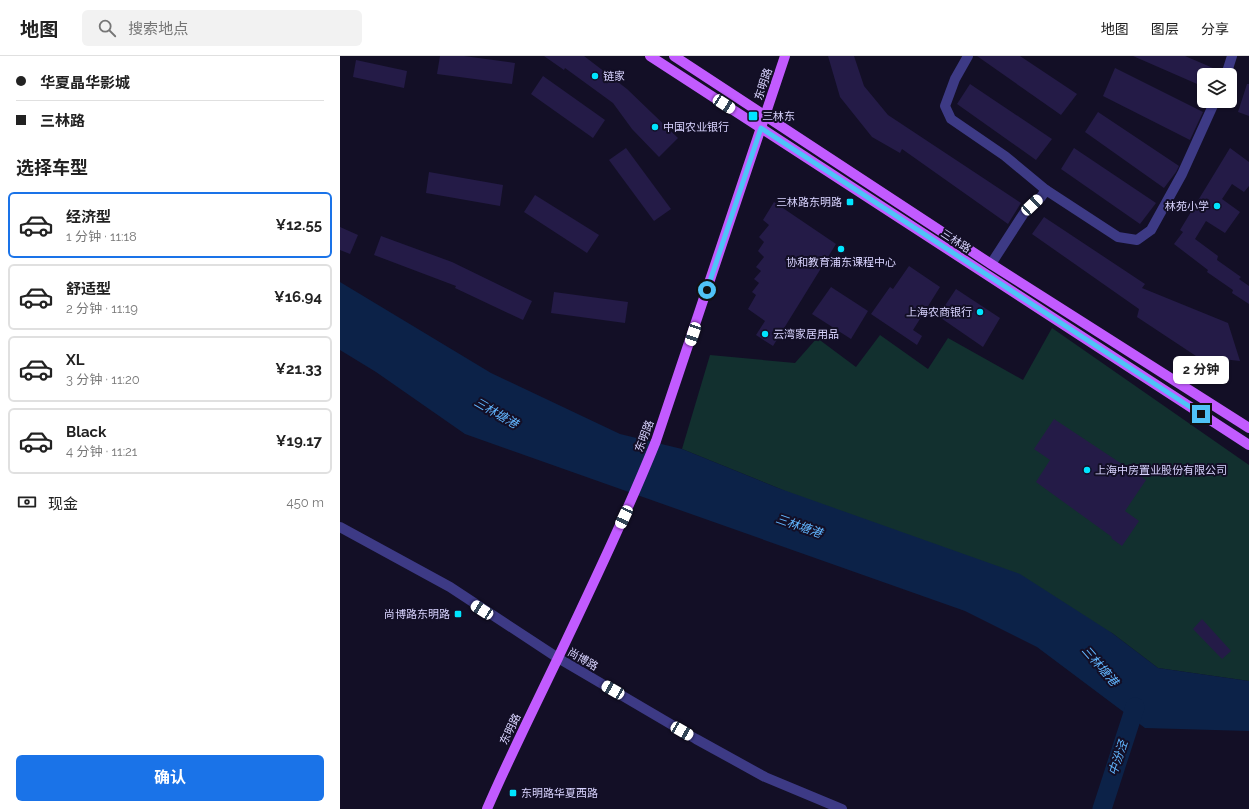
<!DOCTYPE html>
<html lang="zh">
<head>
<meta charset="utf-8">
<style>
	body { margin:0; font-family:Raleway,"Noto Sans SC",sans-serif; background:#f2f2f2; color:#222; height:100vh; display:flex; flex-direction:column; font-size:15px; white-space:nowrap }
	* { box-sizing:border-box; margin:0 }
	p { font-size:13px; color:#767676 }
	.icon { flex:none; width:22px; height:22px; fill:none; stroke:currentColor; stroke-width:2; stroke-linecap:round; stroke-linejoin:round }
	.map { position:relative; flex:1; overflow:hidden }
	.panel { display:flex; flex-direction:column; background:#fff; width:340px }
	.panel>* { flex:none }
	.guide { display:grid; align-content:center; height:88px; padding:0 16px; background:#fff }
	.controls { position:absolute; left:857px; top:12px; display:grid; gap:8px }
	.controls a { display:grid; place-items:center; width:40px; height:40px; border-radius:6px; background:#fff; box-shadow:0 1px 3px #0004; font-size:20px }
	.end { position:absolute; width:18px; height:18px; margin:-9px; border:5px solid #4fc3f7; background:#111; box-shadow:0 0 0 2px #111 }
	.from { border-radius:50% }
	.bubble { position:absolute; height:28px; border-radius:6px; background:#fff; box-shadow:0 1px 3px #0004; font-size:13px; font-weight:700; line-height:28px; text-align:center }
	.car { position:absolute; width:12px; height:24px; margin:-12px -6px; border-radius:5px; box-shadow:0 0 3px 1px #0007; background:linear-gradient(#fff 24%,#345 0 40%,#fff 0 76%,#345 0 86%,#fff 0) }
	.guide b { display:flex; align-items:center; gap:14px; height:38px; font-size:15px }
	.guide b+b { border-top:1px solid #e0e0e0 }
	.guide i { width:10px; height:10px; background:#222 }
	ul { padding:0; list-style:none }
	li { display:flex; align-items:center; gap:12px; height:66px; margin:0 8px 6px; padding:0 8px; border:2px solid #e0e0e0; border-radius:6px }
	li div { flex:1 }
	li b { display:block; font-size:15px }
	li em { font-style:normal; font-weight:700 }
	li.selected { border-color:#1a73e8 }
	li>.icon { width:36px; height:36px; stroke-width:1.5 }
	h2 { padding:0 16px; font-size:18px; line-height:48px }
	.pay { display:flex; align-items:center; gap:10px; height:44px; padding:0 16px; font-size:15px }
	.pay p { margin-inline-start:auto }
	.primary-button { display:flex; gap:8px; margin-top:auto; padding:8px 16px }
	.primary-button a { flex:1; height:46px; border-radius:6px; background:#1a73e8; color:#fff; font-size:16px; font-weight:700; line-height:46px; text-align:center }
	header { display:flex; align-items:center; gap:24px; box-sizing:border-box; height:56px; padding:0 20px; background:#fff; border-bottom:1px solid #e0e0e0 }
	header strong { font-size:19px }
	nav { display:flex; gap:22px; margin-inline-start:auto; font-size:14px }
	.search { width:280px; height:36px; background:#f2f2f2; display:flex; align-items:center; gap:10px; box-sizing:border-box; padding:0 14px; border-radius:6px; color:#767676; font-size:15px }
	main { display:flex; flex:1; min-height:0 }
	.map>svg:first-child { display:block }
	.green { fill:#12302f }
	.water { fill:#0c2248 }
	.lines { fill:none; stroke-linecap:round; stroke-linejoin:round }
	.river { stroke:#0c2248; stroke-width:19 }
	.building { fill:#241b47 }
	.minor { stroke:#3d3a85; stroke-width:10 }
	.major { stroke:#c25bff; stroke-width:10 }
	.route { stroke:#4fc3f7; stroke-width:5 }
	.poi-dot { fill:#00e5ff; stroke:#130f26; stroke-width:1.5 }
	.labels { text-anchor:middle; stroke-width:4; stroke-linejoin:round; paint-order:stroke }
	.poi-label { font-size:11px; fill:#d9d4ff; stroke:#130f26; text-anchor:start }
	.street-label { font-size:11px; fill:#d9d4ff; stroke:#130f26 }
	.water-label { font-size:12px; font-style:italic; fill:#62b6ff; stroke:#130f26 }
</style>
</head>
<body>
<header>
<strong>地图</strong>
<div class="search"><svg class="icon" aria-label="search" viewBox="0 0 24 24"><circle cx="10" cy="10" r="6"/><path d="M15 15l6 6"/></svg>搜索地点</div>
<nav><a>地图</a><a>图层</a><a>分享</a></nav>
</header>
<main>
<section class="panel">
<div class="guide">
<b><i class="from"></i>华夏晶华影城</b>
<b><i></i>三林路</b>
</div>
<h2>选择车型</h2>
<ul>
<li class="selected"><svg class="icon" aria-label="car" viewBox="0 0 24 24"><path d="M5 17H2v-5l4-1 3-4h7l3 4 3 1v5h-3M9 17h6M6 11h13"/><circle cx="7" cy="17" r="2"/><circle cx="17" cy="17" r="2"/></svg><div><b>经济型</b><p>1 分钟 · 11:18</p></div><em>¥12.55</em></li>
<li><svg class="icon" aria-label="car" viewBox="0 0 24 24"><path d="M5 17H2v-5l4-1 3-4h7l3 4 3 1v5h-3M9 17h6M6 11h13"/><circle cx="7" cy="17" r="2"/><circle cx="17" cy="17" r="2"/></svg><div><b>舒适型</b><p>2 分钟 · 11:19</p></div><em>¥16.94</em></li>
<li><svg class="icon" aria-label="car" viewBox="0 0 24 24"><path d="M5 17H2v-5l4-1 3-4h7l3 4 3 1v5h-3M9 17h6M6 11h13"/><circle cx="7" cy="17" r="2"/><circle cx="17" cy="17" r="2"/></svg><div><b>XL</b><p>3 分钟 · 11:20</p></div><em>¥21.33</em></li>
<li><svg class="icon" aria-label="car" viewBox="0 0 24 24"><path d="M5 17H2v-5l4-1 3-4h7l3 4 3 1v5h-3M9 17h6M6 11h13"/><circle cx="7" cy="17" r="2"/><circle cx="17" cy="17" r="2"/></svg><div><b>Black</b><p>4 分钟 · 11:21</p></div><em>¥19.17</em></li>
</ul>
<div class="pay"><svg class="icon" aria-label="cash" viewBox="0 0 24 24"><path d="M3 7h18v10H3z"/><circle cx="12" cy="12" r="2"/></svg>现金<p>450 m</p></div>
<div class="primary-button"><a>确认</a></div>
</section>
<div class="map">
<svg width="909" height="753" viewBox="0 0 909 753">
	<rect width="100%" height="100%" fill="#130f26"/>
	<!-- green -->
	<polygon class="green" points="712,272 909,409 909,625 818,612 772,577 438,432 342,393 370,299 455,307 477,282 516,311 540,279 588,313 608,282 683,324"/>
	<!-- water -->
	<polygon class="water" points="0,226 151,317 280,378 342,393 438,432 680,518 772,577 818,612 909,625 909,675 805,672 697,591 625,555 125,378 36,316 0,294"/>
	<g class="lines">
		<!-- river -->
		<polyline class="river" points="762,753 795,651"/>
	</g>
	<!-- building -->
	<g class="building">
		<polygon points="100,0 124,0 175,7 172,28 97,18"/>
		<polygon points="204,0 244,0 287,33 338,82 319,101 292,73 273,47 225,12 224,14"/>
		<polygon points="488,0 514,0 524,30 548,59 681,147 668,168 562,93 560,97 532,81 500,41"/>
		<polygon points="637,0 680,0 737,38 721,59"/>
		<polygon points="793,0 845,0 880,15 880,19 864,19 864,31"/>
		<polygon points="16,4 67,15 64,32 13,21"/>
		<polygon points="775,12 863,56 850,84 763,40"/>
		<polygon points="203,20 265,64 253,82 191,38"/>
		<polygon points="630,28 712,83 696,104 617,48"/>
		<polygon points="907,28 909,28 909,60 898,56"/>
		<polygon points="758,56 839,110 836,116 824,132 745,76"/>
		<polygon points="286,92 331,153 314,165 269,104"/>
		<polygon points="734,92 816,147 800,168 721,113"/>
		<polygon points="890,92 909,106 909,130 904,136 892,128 882,143 900,156 885,177 866,165 855,183 878,200 877,204 901,221 899,223 909,230 909,248 892,237 893,234 867,216 868,214 834,188 843,176 840,174"/>
		<polygon points="89,116 163,129 160,150 86,137"/>
		<polygon points="195,139 259,179 247,197 184,156"/>
		<polygon points="434,146 496,188 433,290 416,279 425,265 408,253 416,239 412,236 419,227 414,223 421,215 416,211 424,201 418,195 424,186 419,181 429,169 423,164"/>
		<polygon points="704,161 805,228 802,232 888,267 900,305 856,300 797,261 799,253 692,178"/>
		<polygon points="0,171 18,179 10,198 0,194"/>
		<polygon points="41,180 112,206 192,245 183,264 115,232 116,230 34,199"/>
		<polygon points="569,210 600,231 573,274 582,280 577,289 531,258 550,231 553,233"/>
		<polygon points="491,231 528,255 511,283 472,258"/>
		<polygon points="616,233 660,262 643,291 598,260"/>
		<polygon points="214,236 288,246 285,267 211,257"/>
		<polygon points="714,363 806,424 785,455 799,465 782,490 771,482 772,481 696,426 710,404 694,393"/>
		<polygon points="862,563 891,595 882,603 853,573"/>
	</g>
	<g class="lines">
		<!-- minor -->
		<g class="minor">
			<polyline points="628,0 615,23 605,50 611,63 665,100 706,134"/>
			<polyline points="886,19 892,0"/>
			<polyline points="651,208 684,157 701,141 706,134 778,181 797,184 811,174 842,118 875,45"/>
			<polyline points="0,471 110,531 218,602 356,683 425,721 502,753"/>
		</g>
		<!-- major -->
		<g class="major">
			<polyline points="310,0 909,389"/>
			<polyline points="334,0 651,208 909,372"/>
			<path d="M 147,753 C 169,702 194,652 218,602 C 252,530 286,459 316,385 L 445,0"/>
		</g>
	</g>
	<g class="lines">
		<!-- route -->
		<polyline class="route" points="367,234 421,72 861,358"/>
	</g>
	<!-- markers -->
	<g class="poi-dot">
		<circle cx="255" cy="20" r="4"/>
		<rect x="408" y="55" width="10" height="10" rx="2"/>
		<circle cx="315" cy="71" r="4"/>
		<rect x="506" y="142" width="8" height="8" rx="2"/>
		<circle cx="877" cy="150" r="4"/>
		<circle cx="501" cy="193" r="4"/>
		<circle cx="640" cy="256" r="4"/>
		<circle cx="425" cy="278" r="4"/>
		<circle cx="747" cy="414" r="4"/>
		<rect x="114" y="554" width="8" height="8" rx="2"/>
		<rect x="169" y="733" width="8" height="8" rx="2"/>
	</g>
	<g class="labels">
		<!-- poi labels -->
		<g class="poi-label">
			<text x="263" y="24">链家</text>
			<text x="422" y="64">三林东</text>
			<text x="323" y="75">中国农业银行</text>
			<text x="502" y="150" text-anchor="end">三林路东明路</text>
			<text x="869" y="154" text-anchor="end">林苑小学</text>
			<text x="501" y="210" text-anchor="middle">协和教育浦东课程中心</text>
			<text x="632" y="260" text-anchor="end">上海农商银行</text>
			<text x="433" y="282">云湾家居用品</text>
			<text x="755" y="418">上海中房置业股份有限公司</text>
			<text x="110" y="562" text-anchor="end">尚博路东明路</text>
			<text x="181" y="741">东明路华夏西路</text>
		</g>
		<!-- street labels -->
		<g class="street-label">
			<text transform="translate(423 28) rotate(-71)" y="4">东明路</text>
			<text transform="translate(616 185) rotate(33)" y="4">三林路</text>
			<text transform="translate(304 380) rotate(-69)" y="4">东明路</text>
			<text transform="translate(243 603) rotate(30)" y="4">尚博路</text>
			<text transform="translate(170 673) rotate(-64)" y="4">东明路</text>
		</g>
		<!-- water labels -->
		<g class="water-label">
			<text transform="translate(156 357) rotate(30)" y="4">三林塘港</text>
			<text transform="translate(459 470) rotate(19)" y="4">三林塘港</text>
			<text transform="translate(760 610) rotate(49)" y="4">三林塘港</text>
			<text transform="translate(778 702) rotate(-72)" y="4">中汾泾</text>
		</g>
	</g>
</svg>
<div class="controls">
<a><svg class="icon" aria-label="layers" viewBox="0 0 24 24"><path d="M12 4l9 5-9 5-9-5zM3 14l9 5 9-5"/></svg></a>
</div>
<i class="end from" style="left:367px;top:234px"></i>
<i class="end" style="left:861px;top:358px"></i>
<div class="bubble" style="left:833px;top:300px;width:56px">2 分钟</div>
<i class="car" style="left:384px;top:48px;rotate:123deg"></i>
<i class="car" style="left:692px;top:149px;rotate:47deg"></i>
<i class="car" style="left:353px;top:278px;rotate:198deg"></i>
<i class="car" style="left:284px;top:461px;rotate:205deg"></i>
<i class="car" style="left:142px;top:554px;rotate:303deg"></i>
<i class="car" style="left:273px;top:634px;rotate:300deg"></i>
<i class="car" style="left:342px;top:675px;rotate:120deg"></i>
</div>
</main>
</body>
</html>
